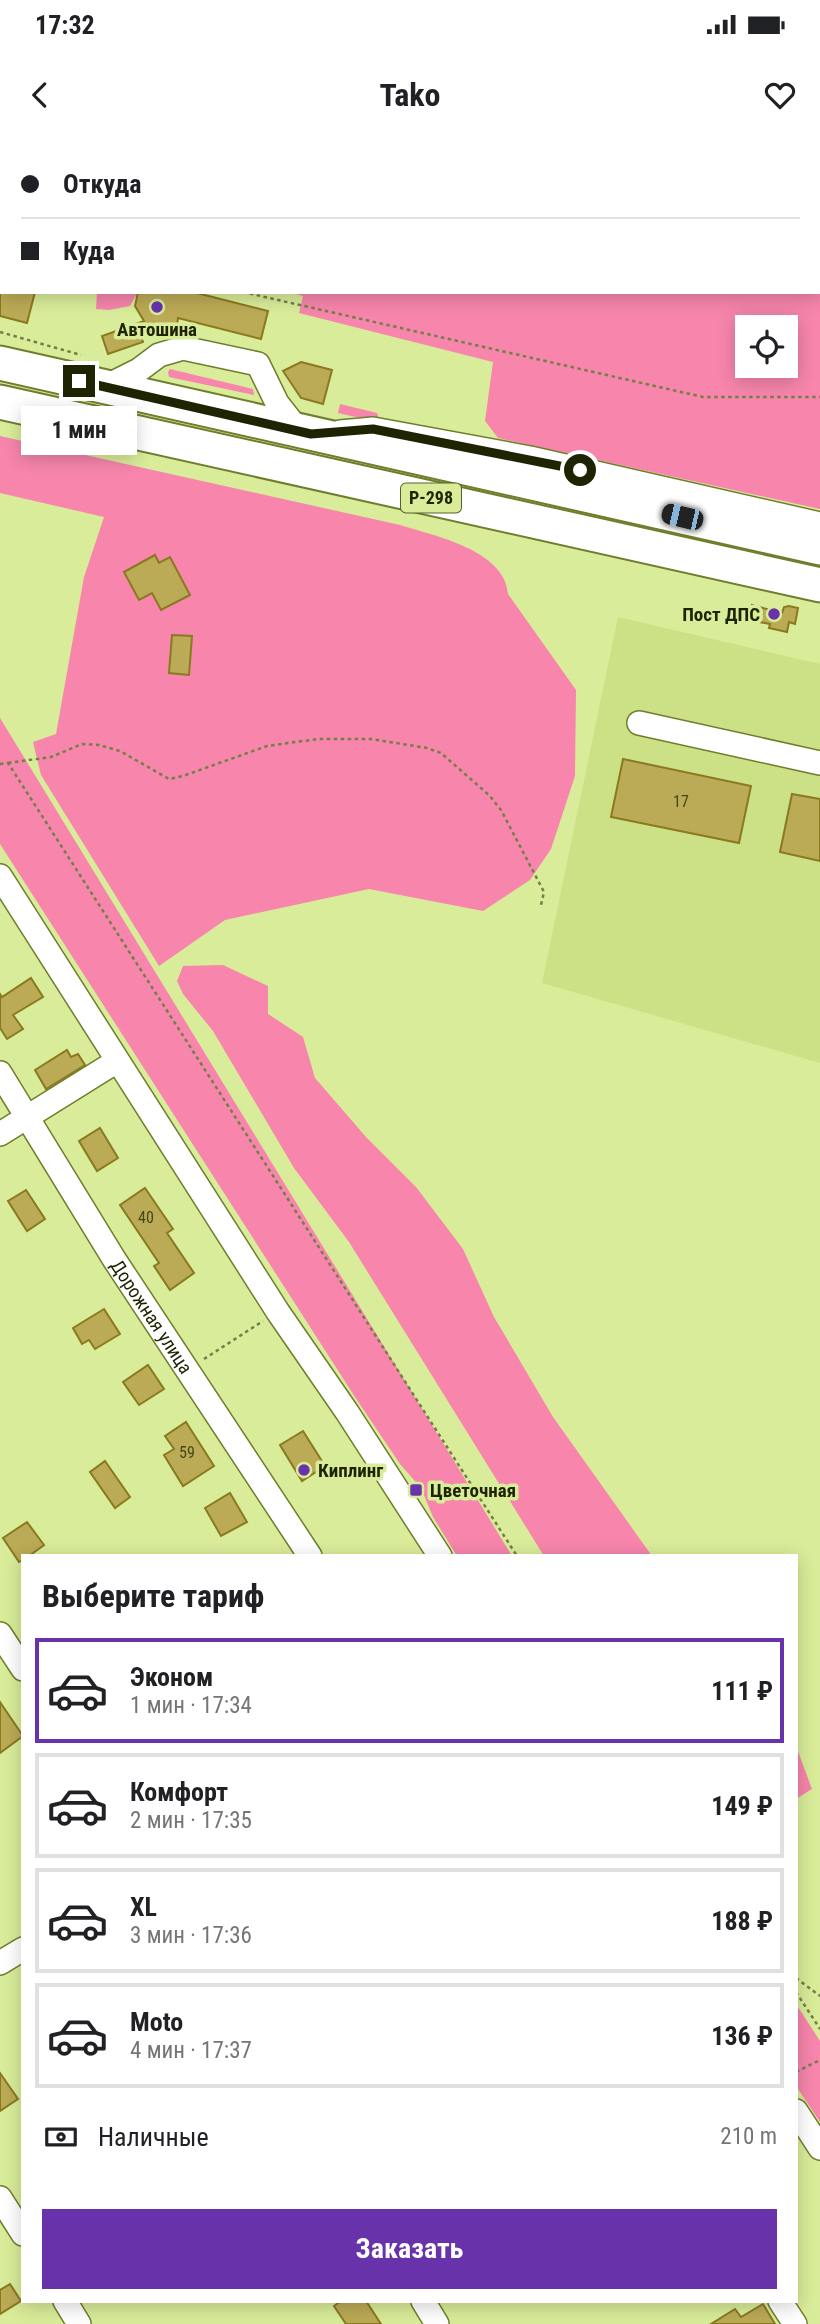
<!DOCTYPE html>
<html lang="ru">
<head>
<meta charset="utf-8">
<style>
	body { margin:0; font-family:"Roboto Condensed",sans-serif; background:#f6f6f6; color:#202124; height:100vh; display:flex; flex-direction:column; font-size:26px; white-space:nowrap }
	* { box-sizing:border-box; margin:0 }
	p { font-size:23px; color:#757577 }
	.icon { flex:none; width:38px; height:38px; fill:none; stroke:currentColor; stroke-width:2; stroke-linecap:round; stroke-linejoin:round }
	.map { position:relative; flex:1; overflow:hidden }
	.sheet { position:absolute; left:21px; top:1414px; width:777px; height:749px; display:flex; flex-direction:column; background:#fff; border-radius:0px; box-shadow:0 4px 18px #0003 }
	.sheet>* { flex:none }
	.hud { position:absolute; left:0px; top:0px; width:821px; height:154px; box-shadow:0 4px 18px #0003; display:grid; align-content:center; height:154px; padding:0 21px; background:#fff }
	.buttons { position:absolute; left:735px; top:175px; display:grid; gap:14px }
	.buttons a { display:grid; place-items:center; width:63px; height:63px; border-radius:0px; background:#fff; box-shadow:0 4px 18px #0003; font-size:35px }
	.end { position:absolute; width:32px; height:32px; margin:-16px; border:9px solid #1e2402; background:#fff; box-shadow:0 0 0 4px #fff }
	.from { border-radius:50% }
	.bubble { position:absolute; height:49px; border-radius:0px; background:#fff; box-shadow:0 4px 18px #0003; font-size:23px; font-weight:700; line-height:49px; text-align:center }
	.car { position:absolute; width:21px; height:42px; margin:-21px -10px; border-radius:9px; box-shadow:0 0 5px 2px #0007; background:linear-gradient(#222 24%,#8ab4d8 0 40%,#222 0 76%,#8ab4d8 0 86%,#222 0) }
	.hud b { display:flex; align-items:center; gap:24px; height:66px; font-size:26px }
	.hud b+b { border-top:2px solid #e0e0e0 }
	.hud i { width:18px; height:18px; background:#202124 }
	ul { padding:0; list-style:none }
	li { display:flex; align-items:center; gap:21px; height:105px; margin:0 14px 10px; padding:0 7px; border:4px solid #e0e0e0; border-radius:0px }
	li div { flex:1 }
	li b { display:block; font-size:26px }
	li em { font-style:normal; font-weight:700 }
	li.current { border-color:#6833aa }
	li>.icon { width:63px; height:63px; stroke-width:1.5 }
	h2 { padding:0 21px; font-size:32px; line-height:84px }
	.pay { display:flex; align-items:center; gap:18px; height:77px; padding:0 21px; font-size:26px }
	.pay p { margin-inline-start:auto }
	.action { display:flex; gap:14px; margin-top:auto; padding:14px 21px }
	.action a { flex:1; height:80px; border-radius:0px; background:#6833aa; color:#fff; font-size:28px; font-weight:700; line-height:80px; text-align:center }
	.status { display:flex; justify-content:space-between; align-items:center; height:49px; padding:0 35px; background:#fff; direction:ltr }
	.status svg { height:19px; fill:currentColor }
	header { display:flex; justify-content:space-between; align-items:center; height:91px; padding:0 21px; background:#fff; font-size:32px; font-weight:700 }
	.map>svg:first-child { display:block }
	.built { fill:#cce086 }
	.green { fill:#f785ac; fill-rule:evenodd }
	.building { fill:#bbab56; stroke:#89791f; stroke-width:2 }
	.lines { fill:none; stroke-linecap:round; stroke-linejoin:round }
	.minor-casing { stroke:#6e7e2c; stroke-width:26 }
	.highway-casing { stroke:#6e7e2c; stroke-width:37 }
	.path { stroke:#737f47; stroke-width:2.5; stroke-dasharray:3.5 3.5; stroke-linecap:butt }
	.minor { stroke:#fff; stroke-width:23 }
	.highway { stroke:#fff; stroke-width:33 }
	.route { stroke:#1e2402; stroke-width:9 }
	.poi-dot { fill:#6833aa; stroke:#d9ec99; stroke-width:2.5 }
	.labels { text-anchor:middle; stroke-width:7; stroke-linejoin:round; paint-order:stroke }
	.number-label { font-size:16px; fill:#454617 }
	.shield { fill:#d9ec99; stroke:#56602f; stroke-width:2 }
	.shield-label { font-size:18px; font-weight:bold; fill:#1e2402 }
	.poi-label { font-size:19px; font-weight:bold; fill:#1e2402; stroke:#d9ec99; text-anchor:start }
	.street-label { font-size:19px; fill:#1e2402; stroke:#d9ec99 }
</style>
</head>
<body>
<div class="status"><b>17:32</b><svg viewBox="0 0 49 12"><path d="M0 12V9h3v3zM5 12V6h3v6zM10 12V3h3v9zM15 12V0h3v12zM26 1h20v11H26zM47 4h2v5h-2z"/></svg></div>
<header><svg class="icon" aria-label="back" viewBox="0 0 24 24"><path d="M15 5l-7 7 7 7"/></svg>Tako<svg class="icon" aria-label="heart" viewBox="0 0 24 24"><path d="M12 20l-8-8c-3-5 5-10 8-4 3-6 11-1 8 4z"/></svg></header>
<div class="map">
<svg width="820" height="2184" viewBox="0 0 820 2184">
	<rect width="100%" height="100%" fill="#d9ec99"/>
	<!-- built -->
	<polygon class="built" points="618,477 820,524 820,923 542,843"/>
	<!-- green -->
	<g class="green">
		<path d="M 0,0 L 820,0 L 820,369 L 498,298 L 485,281 L 493,222 L 299,173 L 303,156 L 289,152 L 819,152 L 819,2 L 2,2 L 2,84 ZM 747,187 L 786,187 L 786,226 L 747,226 Z"/>
		<polygon points="97,152 138,152 130,166 109,170 96,169"/>
		<polygon points="170,229 253,249 254,255 169,237 168,232"/>
		<polygon points="340,264 377,273 380,281 378,282 338,273"/>
		<path d="M 0,296 L 400,385 C 435,396 505,410 508,454 L 576,550 L 575,636 L 551,709 L 530,740 L 483,771 L 369,749 L 225,780 L 159,826 L 41,635 L 33,602 L 56,594 L 84,437 L 104,377 L 0,353 Z"/>
		<polygon points="0,578 512,1416 457,1416 433,1377 421,1348 400,1324 355,1257 0,704"/>
		<polygon points="223,825 268,846 268,874 303,897 315,938 366,997 416,1047 463,1109 494,1177 553,1277 652,1416 544,1416 349,1102 294,1028 213,891 183,854 177,841 183,826"/>
		<polygon points="796,1606 812,1649 796,1659"/>
		<polygon points="796,1864 820,1901 820,1982 796,1946"/>
	</g>
	<!-- building -->
	<g class="building">
		<polygon points="0,152 35,152 27,183 0,176"/>
		<polygon points="138,152 193,152 268,171 261,199 178,178 177,186 140,194 143,202 108,214 102,196 144,181 135,166"/>
		<polygon points="301,222 332,230 323,264 301,258 283,231"/>
		<polygon points="155,415 159,423 170,417 190,455 161,470 152,453 139,460 124,432"/>
		<polygon points="752,465 782,473 784,467 789,466 798,468 795,484 789,482 787,492 769,488 770,484 749,480"/>
		<polygon points="172,495 192,496 189,535 169,533"/>
		<polygon points="623,619 751,646 739,703 611,677"/>
		<polygon points="792,654 820,659 820,721 780,712"/>
		<polygon points="31,838 43,857 13,875 23,889 7,899 0,888 0,854 2,857"/>
		<polygon points="67,910 71,917 78,914 85,925 46,949 35,930"/>
		<polygon points="100,988 118,1018 97,1031 79,1001"/>
		<polygon points="145,1048 173,1089 167,1093 194,1133 170,1150 154,1126 159,1123 120,1065"/>
		<polygon points="26,1050 45,1079 27,1091 8,1061"/>
		<polygon points="104,1169 120,1194 95,1209 89,1200 82,1204 73,1188"/>
		<polygon points="148,1225 164,1249 139,1265 123,1242"/>
		<polygon points="186,1282 214,1326 183,1346 164,1315 174,1309 165,1296"/>
		<polygon points="303,1291 325,1326 302,1341 280,1305"/>
		<polygon points="105,1321 130,1357 115,1368 90,1332"/>
		<polygon points="230,1353 247,1382 221,1396 205,1368"/>
		<polygon points="27,1382 44,1405 29,1416 23,1416 23,1420 19,1422 3,1398"/>
		<polygon points="0,1562 23,1596 0,1613"/>
		<polygon points="0,1933 18,1959 0,1971"/>
		<polygon points="10,2144 21,2161 0,2174 0,2150"/>
		<polygon points="341,2161 366,2161 381,2184 346,2184 334,2166"/>
		<polygon points="763,2164 775,2184 711,2184 735,2169 741,2177"/>
	</g>
	<g class="lines">
		<defs>
			<g id="minor">
				<polyline points="105,247 139,230 159,215 183,208 258,224 277,263 299,291"/>
				<polyline points="340,292 373,289 530,318 820,384"/>
				<polyline points="639,583 820,623"/>
				<polyline points="0,736 278,1172 347,1272 440,1416"/>
				<path id="s1" d="M 0,933 L 114,1119 L 310,1416"/>
				<polyline points="0,994 117,921"/>
				<polyline points="0,1494 23,1529"/>
				<polyline points="0,1823 23,1809"/>
				<polyline points="796,1971 820,2008"/>
				<polyline points="0,2058 23,2094"/>
				<polyline points="65,2161 79,2184"/>
				<polyline points="423,2161 437,2184"/>
				<polyline points="780,2161 795,2184"/>
			</g>
			<g id="highway">
				<polyline points="0,223 820,408"/>
				<polyline points="0,262 820,445"/>
			</g>
		</defs>
		<!-- minor casing -->
		<use href="#minor" class="minor-casing"/>
		<!-- highway casing -->
		<use href="#highway" class="highway-casing"/>
		<!-- path -->
		<g class="path">
			<polyline points="0,97 2,98"/>
			<polyline points="243,152 703,257 820,257"/>
			<polyline points="0,192 81,215"/>
			<polyline points="8,623 51,617 82,604 99,605 120,611 169,639 183,636 267,606 295,602 319,599 371,599 427,608 441,613 490,656 501,670 544,752 541,765"/>
			<polyline points="0,624 8,623 517,1416"/>
			<polyline points="204,1219 263,1181"/>
			<polyline points="796,1838 820,1856"/>
			<polyline points="796,1852 820,1889"/>
			<polyline points="796,1932 820,1920"/>
		</g>
		<!-- minor -->
		<use href="#minor" class="minor"/>
		<!-- highway -->
		<use href="#highway" class="highway"/>
	</g>
	<g class="lines">
		<!-- route -->
		<polyline class="route" points="79,241 311,294 373,289 580,330"/>
	</g>
	<!-- markers -->
	<g class="poi-dot">
		<circle cx="157" cy="167" r="7"/>
		<circle cx="774" cy="474" r="7"/>
		<circle cx="304" cy="1330" r="7"/>
		<rect x="409" y="1343" width="14" height="14" rx="3.5"/>
	</g>
	<g class="labels">
		<!-- number labels -->
		<g class="number-label">
			<text x="681" y="667">17</text>
			<text x="146" y="1083">40</text>
			<text x="187" y="1318">59</text>
		</g>
		<!-- shield labels -->
		<rect class="shield" x="401" y="343.5" width="60" height="29" rx="5"/>
		<g class="shield-label">
			<text x="431" y="364">Р-298</text>
		</g>
		<!-- poi labels -->
		<g class="poi-label">
			<text x="157" y="196" text-anchor="middle">Автошина</text>
			<text x="760" y="481" text-anchor="end">Пост ДПС</text>
			<text x="318" y="1337">Киплинг</text>
			<text x="430" y="1357">Цветочная</text>
		</g>
		<!-- street labels -->
		<g class="street-label">
			<text dy="7" stroke="none"><textPath href="#s1" startOffset="287">Дорожная улица</textPath></text>
		</g>
	</g>
</svg>
<div class="buttons">
<a><svg class="icon" aria-label="locate" viewBox="0 0 24 24"><circle cx="12" cy="12" r="6"/><path d="M12 2v4M12 18v4M2 12h4M18 12h4"/></svg></a>
</div>
<i class="end from" style="left:580px;top:330px"></i>
<i class="end" style="left:79px;top:241px"></i>
<div class="bubble" style="left:21px;top:266px;width:116px">1 мин</div>
<i class="car" style="left:682px;top:377px;rotate:283deg"></i>
<div class="hud">
<b><i class="from"></i>Откуда</b>
<b><i></i>Куда</b>
</div>
<section class="sheet">
<h2>Выберите тариф</h2>
<ul>
<li class="current"><svg class="icon" aria-label="car" viewBox="0 0 24 24"><path d="M5 17H2v-5l4-1 3-4h7l3 4 3 1v5h-3M9 17h6M6 11h13"/><circle cx="7" cy="17" r="2"/><circle cx="17" cy="17" r="2"/></svg><div><b>Эконом</b><p>1 мин · 17:34</p></div><em>111 ₽</em></li>
<li><svg class="icon" aria-label="car" viewBox="0 0 24 24"><path d="M5 17H2v-5l4-1 3-4h7l3 4 3 1v5h-3M9 17h6M6 11h13"/><circle cx="7" cy="17" r="2"/><circle cx="17" cy="17" r="2"/></svg><div><b>Комфорт</b><p>2 мин · 17:35</p></div><em>149 ₽</em></li>
<li><svg class="icon" aria-label="car" viewBox="0 0 24 24"><path d="M5 17H2v-5l4-1 3-4h7l3 4 3 1v5h-3M9 17h6M6 11h13"/><circle cx="7" cy="17" r="2"/><circle cx="17" cy="17" r="2"/></svg><div><b>XL</b><p>3 мин · 17:36</p></div><em>188 ₽</em></li>
<li><svg class="icon" aria-label="car" viewBox="0 0 24 24"><path d="M5 17H2v-5l4-1 3-4h7l3 4 3 1v5h-3M9 17h6M6 11h13"/><circle cx="7" cy="17" r="2"/><circle cx="17" cy="17" r="2"/></svg><div><b>Moto</b><p>4 мин · 17:37</p></div><em>136 ₽</em></li>
</ul>
<div class="pay"><svg class="icon" aria-label="cash" viewBox="0 0 24 24"><path d="M3 7h18v10H3z"/><circle cx="12" cy="12" r="2"/></svg>Наличные<p>210 m</p></div>
<div class="action"><a>Заказать</a></div>
</section>
</div>
</body>
</html>
